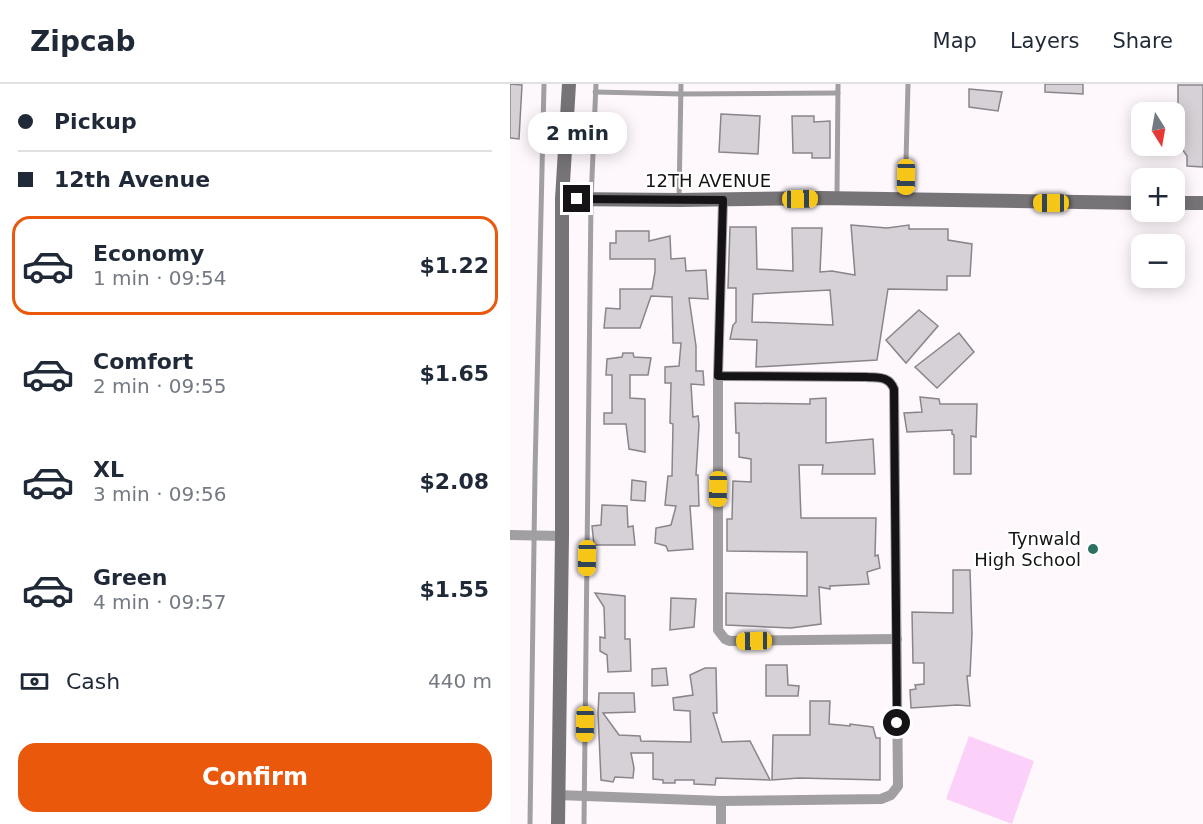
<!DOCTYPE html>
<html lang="en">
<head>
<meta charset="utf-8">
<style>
	body { margin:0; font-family:"DejaVu Sans",sans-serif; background:#f6f6f7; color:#1f2937; height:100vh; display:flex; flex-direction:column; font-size:22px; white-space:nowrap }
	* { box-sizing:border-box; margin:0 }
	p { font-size:20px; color:#747a83 }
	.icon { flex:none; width:33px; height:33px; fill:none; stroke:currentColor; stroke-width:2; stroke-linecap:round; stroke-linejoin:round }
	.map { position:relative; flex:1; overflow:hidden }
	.drawer { display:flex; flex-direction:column; background:#fff; width:510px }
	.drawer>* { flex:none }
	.guide { display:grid; align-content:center; height:132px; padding:0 18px; background:#fff }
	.needle { width:39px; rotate:169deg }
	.fabs { position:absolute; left:621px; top:18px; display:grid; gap:12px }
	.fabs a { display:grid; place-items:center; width:54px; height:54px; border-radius:12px; background:#fff; box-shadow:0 3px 15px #0003; font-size:30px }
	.end { position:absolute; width:27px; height:27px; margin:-14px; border:8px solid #151315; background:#fff; box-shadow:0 0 0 3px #fff }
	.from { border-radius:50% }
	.bubble { position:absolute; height:42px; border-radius:18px; background:#fff; box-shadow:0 3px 15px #0003; font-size:20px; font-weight:800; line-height:42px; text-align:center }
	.car { position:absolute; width:18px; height:36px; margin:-18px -9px; border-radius:8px; box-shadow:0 0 4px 2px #0007; background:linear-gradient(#f5c518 24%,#345 0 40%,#f5c518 0 76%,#345 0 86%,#f5c518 0) }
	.guide b { display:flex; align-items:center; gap:21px; height:57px; font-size:22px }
	.guide b+b { border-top:2px solid #e0e1e3 }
	.guide i { width:15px; height:15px; background:#1f2937 }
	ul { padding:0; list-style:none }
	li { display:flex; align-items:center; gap:18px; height:99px; margin:0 12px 9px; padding:0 6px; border:3px solid transparent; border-radius:18px }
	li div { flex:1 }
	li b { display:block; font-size:22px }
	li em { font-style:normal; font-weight:800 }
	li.current { border-color:#ea580c }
	li>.icon { width:54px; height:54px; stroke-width:1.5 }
	.pay { display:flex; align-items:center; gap:15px; height:66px; padding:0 18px; font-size:22px }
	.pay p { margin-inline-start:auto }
	.button { display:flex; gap:12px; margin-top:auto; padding:12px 18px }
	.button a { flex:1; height:69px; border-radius:18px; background:#ea580c; color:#fff; font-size:24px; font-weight:800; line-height:69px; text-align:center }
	header { display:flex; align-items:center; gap:36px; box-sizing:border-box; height:84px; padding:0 30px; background:#fff; border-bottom:2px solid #e0e1e3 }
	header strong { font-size:28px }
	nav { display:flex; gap:33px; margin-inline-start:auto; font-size:21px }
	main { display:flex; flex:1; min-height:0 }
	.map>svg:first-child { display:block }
	.green { fill:#fcd1f9 }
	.building { fill:#d6d1d6; stroke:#8a858a; stroke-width:1.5; fill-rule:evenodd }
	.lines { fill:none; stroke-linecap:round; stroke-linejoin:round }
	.lane { stroke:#a19fa1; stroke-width:5 }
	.street { stroke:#a19fa1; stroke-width:10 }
	.secondary { stroke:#777477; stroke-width:14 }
	.route { stroke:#151315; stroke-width:8 }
	.poi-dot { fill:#2c7063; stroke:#fff; stroke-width:2 }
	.labels { text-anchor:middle; stroke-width:4.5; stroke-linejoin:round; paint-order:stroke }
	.street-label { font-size:18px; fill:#151315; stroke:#fff }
	.poi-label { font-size:18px; fill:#151315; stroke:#fff; text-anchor:end }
</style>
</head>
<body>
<header>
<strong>Zipcab</strong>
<nav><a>Map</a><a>Layers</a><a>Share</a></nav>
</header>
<main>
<section class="drawer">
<div class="guide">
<b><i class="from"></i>Pickup</b>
<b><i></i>12th Avenue</b>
</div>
<ul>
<li class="current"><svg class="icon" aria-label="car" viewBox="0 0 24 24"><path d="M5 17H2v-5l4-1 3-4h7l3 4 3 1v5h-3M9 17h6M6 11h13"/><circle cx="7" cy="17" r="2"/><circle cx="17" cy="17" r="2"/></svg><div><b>Economy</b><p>1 min · 09:54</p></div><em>$1.22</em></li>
<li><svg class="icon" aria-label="car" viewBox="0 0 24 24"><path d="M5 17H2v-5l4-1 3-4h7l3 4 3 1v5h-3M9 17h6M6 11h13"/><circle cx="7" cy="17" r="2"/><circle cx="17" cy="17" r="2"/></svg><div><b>Comfort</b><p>2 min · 09:55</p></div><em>$1.65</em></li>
<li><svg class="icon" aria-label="car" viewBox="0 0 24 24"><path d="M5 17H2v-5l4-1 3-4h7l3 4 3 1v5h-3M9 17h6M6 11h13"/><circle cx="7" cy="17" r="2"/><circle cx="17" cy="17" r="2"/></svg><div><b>XL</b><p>3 min · 09:56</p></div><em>$2.08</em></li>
<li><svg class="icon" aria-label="car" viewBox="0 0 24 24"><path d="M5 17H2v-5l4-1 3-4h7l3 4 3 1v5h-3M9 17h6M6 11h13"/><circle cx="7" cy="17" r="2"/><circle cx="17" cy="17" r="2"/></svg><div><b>Green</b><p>4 min · 09:57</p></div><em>$1.55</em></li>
</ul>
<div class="pay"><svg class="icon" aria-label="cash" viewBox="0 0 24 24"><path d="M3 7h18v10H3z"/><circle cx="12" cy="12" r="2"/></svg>Cash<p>440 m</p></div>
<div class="button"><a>Confirm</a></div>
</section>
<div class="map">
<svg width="693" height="740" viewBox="0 0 693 740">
	<rect width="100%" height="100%" fill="#fef8fd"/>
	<!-- green -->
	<polygon class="green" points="459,652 524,677 502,740 436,715"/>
	<!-- building -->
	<g class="building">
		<polygon points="0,0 12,1 9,55 0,54"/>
		<polygon points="535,0 573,0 573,10 535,8"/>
		<polygon points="668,1 693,1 693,83 677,82 677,72 668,59"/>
		<polygon points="459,5 492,8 488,27 459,23"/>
		<polygon points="211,30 250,32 248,70 209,68"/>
		<polygon points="282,32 304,32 304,38 320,37 320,74 302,74 302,69 283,69"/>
		<path d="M 341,141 L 377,144 L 399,141 L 399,145 L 438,145 L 438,156 L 462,160 L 460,192 L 437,192 L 437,206 L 378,205 L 367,276 L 246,283 L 247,256 L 220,255 L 223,241 L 226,238 L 226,204 L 218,204 L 220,143 L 246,143 L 247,185 L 283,187 L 282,144 L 312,144 L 310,188 L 322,187 L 345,191 ZM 320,206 L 323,241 L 242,238 L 243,210 Z"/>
		<polygon points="106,147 139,147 139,157 160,152 161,175 175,174 176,187 196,186 198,215 179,214 186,262 186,287 193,287 194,301 181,300 183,333 188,332 189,341 186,391 188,391 189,422 180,422 183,465 158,467 156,462 145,459 146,444 161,441 166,422 155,421 158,392 162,392 163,340 160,339 161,299 155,299 155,283 169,282 171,259 163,259 162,213 141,212 130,244 94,244 96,224 110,225 110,205 142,205 145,188 145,175 100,175 100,159 106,159"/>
		<polygon points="409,226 428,242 396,279 376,256"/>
		<polygon points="449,249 464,268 427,304 405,283"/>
		<polygon points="113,269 123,269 124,273 141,274 138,291 120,291 120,314 135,315 135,368 119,365 116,340 94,340 94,329 102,329 102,291 96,291 97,275 112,273"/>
		<polygon points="410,313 429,315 430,320 467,320 466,353 461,352 461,390 444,390 444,351 442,350 442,346 397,348 394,329 412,328"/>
		<polygon points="316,314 316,359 363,355 365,390 312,390 313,381 289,381 291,434 366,434 365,472 368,471 370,484 357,488 359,500 320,502 320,505 309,503 311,540 281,544 216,541 216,509 297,512 297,468 217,467 217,435 222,435 223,397 241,398 241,375 229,373 229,349 226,349 225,319 300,320 300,315"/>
		<polygon points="122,396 136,398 135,417 121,416"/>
		<polygon points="92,421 117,422 118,443 123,442 125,461 84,461 82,442 91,441"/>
		<polygon points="443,486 460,486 462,550 460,592 457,592 460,622 447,621 401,624 400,606 406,605 405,601 414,600 414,579 403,579 402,528 443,529"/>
		<polygon points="85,509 115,512 115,555 120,555 121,587 98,588 97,571 90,567 90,553 95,554 94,523"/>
		<polygon points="161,514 186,515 184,543 160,546"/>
		<polygon points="256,581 277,581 278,601 289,602 288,612 256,612"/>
		<polygon points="156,584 158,601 142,602 142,585"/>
		<polygon points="195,584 206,584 207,629 203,629 212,658 240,657 260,696 206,694 205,701 184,700 184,696 165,696 165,699 153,699 153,696 143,695 143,669 121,669 124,684 123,694 105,693 103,698 91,696 88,629 89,609 124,609 125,628 93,629 109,651 130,652 131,657 179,658 181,658 180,627 164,626 163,614 183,611 180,591"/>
		<polygon points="300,617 320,617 319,640 340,642 340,640 363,643 366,654 370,654 370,696 289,694 262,696 263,651 300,651"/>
	</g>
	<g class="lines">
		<!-- lane -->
		<g class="lane">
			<polyline points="85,8 171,10 328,9"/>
			<polyline points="327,112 328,0"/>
			<polyline points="169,115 171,0"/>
			<polyline points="395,115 398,0"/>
			<polyline points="20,740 25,388 34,0"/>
			<polyline points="74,740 81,116 86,0"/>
		</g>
		<!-- street -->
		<g class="street">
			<polyline points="213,116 208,292 208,546 215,555 220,557 387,555"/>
			<polyline points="0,451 52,452"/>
			<path d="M 48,711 L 211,717 L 371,715 L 381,711 L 388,702 L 384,305 C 379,292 368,294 356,293 L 208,292"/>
			<polyline points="211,740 211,717"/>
		</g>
		<!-- secondary -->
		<g class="secondary">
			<polyline points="52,115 169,116 310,114 632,119"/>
			<polyline points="664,119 693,119"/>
			<polyline points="48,740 52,452 52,115 59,0"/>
		</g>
	</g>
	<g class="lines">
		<!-- route -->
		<path class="route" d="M 67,115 L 213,116 L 208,292 L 357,293 C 369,294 379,292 384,305 L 387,639"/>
	</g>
	<!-- markers -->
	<circle class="poi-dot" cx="583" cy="465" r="6"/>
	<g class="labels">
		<!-- street labels -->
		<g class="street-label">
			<text x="198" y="103">12TH AVENUE</text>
		</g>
		<!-- poi labels -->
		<g class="poi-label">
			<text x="571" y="461">Tynwald<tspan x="571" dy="21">High School</tspan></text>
		</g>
	</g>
</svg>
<div class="fabs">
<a><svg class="needle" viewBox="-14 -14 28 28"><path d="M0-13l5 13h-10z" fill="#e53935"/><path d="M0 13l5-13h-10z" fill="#747a83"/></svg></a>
<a>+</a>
<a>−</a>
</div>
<i class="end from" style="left:387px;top:639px"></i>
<i class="end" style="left:67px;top:115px"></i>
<div class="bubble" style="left:18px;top:28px;width:99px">2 min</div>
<i class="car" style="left:396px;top:93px;rotate:181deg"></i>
<i class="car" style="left:290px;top:115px;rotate:89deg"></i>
<i class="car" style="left:541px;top:119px;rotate:270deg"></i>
<i class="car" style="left:208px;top:405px;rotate:181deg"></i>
<i class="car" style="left:77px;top:474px;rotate:181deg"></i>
<i class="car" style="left:244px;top:557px;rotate:269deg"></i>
<i class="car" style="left:75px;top:640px;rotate:181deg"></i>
</div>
</main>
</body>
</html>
